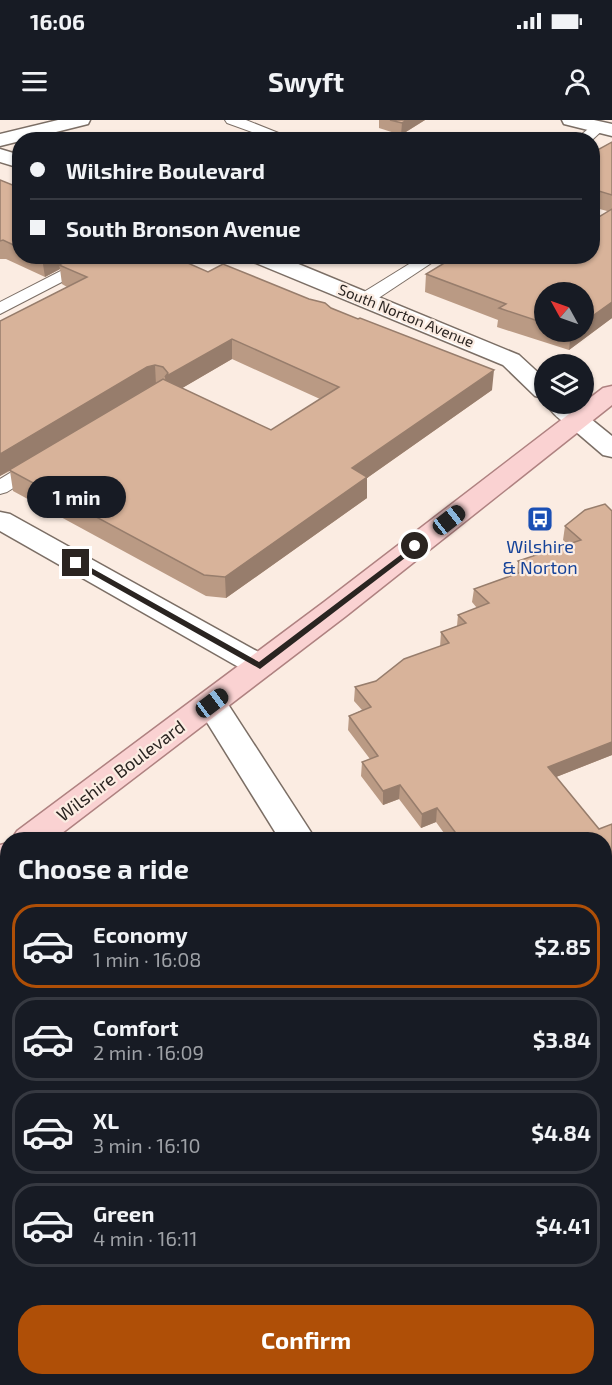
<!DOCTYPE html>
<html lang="en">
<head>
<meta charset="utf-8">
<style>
	body { margin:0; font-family:"Exo 2",sans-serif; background:#242831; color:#f1f3f6; height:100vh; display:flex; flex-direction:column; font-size:22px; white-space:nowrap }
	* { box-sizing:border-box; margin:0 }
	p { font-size:20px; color:#9ea1a6 }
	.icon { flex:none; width:33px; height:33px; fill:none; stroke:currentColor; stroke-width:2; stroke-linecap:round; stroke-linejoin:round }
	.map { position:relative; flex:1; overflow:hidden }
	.panel { position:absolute; left:0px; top:712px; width:612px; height:554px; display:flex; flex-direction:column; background:#171b24; border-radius:24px 24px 0 0; box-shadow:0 2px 4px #0004 }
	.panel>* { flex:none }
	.hud { position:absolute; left:12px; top:12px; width:588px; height:132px; border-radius:24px; box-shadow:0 2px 4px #0004; display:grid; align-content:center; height:132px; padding:0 18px; background:#171b24 }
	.needle { width:39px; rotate:310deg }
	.buttons { position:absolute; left:534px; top:162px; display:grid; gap:12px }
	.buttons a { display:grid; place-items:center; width:60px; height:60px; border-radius:50%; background:#171b24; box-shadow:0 2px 4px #0004; font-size:30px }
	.end { position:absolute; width:27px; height:27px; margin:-14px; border:8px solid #2a2421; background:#fff; box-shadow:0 0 0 3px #fff }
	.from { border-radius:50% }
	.bubble { position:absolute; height:42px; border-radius:21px; background:#171b24; box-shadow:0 2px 4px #0004; font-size:20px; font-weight:700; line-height:42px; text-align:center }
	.car { position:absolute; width:18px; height:36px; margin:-18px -9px; border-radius:8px; box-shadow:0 0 4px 2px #0007; background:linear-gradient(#222 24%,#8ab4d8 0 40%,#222 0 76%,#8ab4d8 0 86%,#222 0) }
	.hud b { display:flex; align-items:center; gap:21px; height:57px; font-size:22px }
	.hud b+b { border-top:2px solid #363941 }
	.hud i { width:15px; height:15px; background:#f1f3f6 }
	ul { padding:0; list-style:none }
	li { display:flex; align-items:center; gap:18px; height:84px; margin:0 12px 9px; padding:0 6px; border:3px solid #363941; border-radius:24px }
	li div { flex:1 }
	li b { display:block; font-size:22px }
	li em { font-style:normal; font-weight:700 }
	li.current { border-color:#af4f07 }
	li>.icon { width:54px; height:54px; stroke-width:1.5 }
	h2 { padding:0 18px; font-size:27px; line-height:72px }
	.cta { display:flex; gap:12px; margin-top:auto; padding:12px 18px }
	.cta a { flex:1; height:69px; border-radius:24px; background:#af4f07; color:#fff; font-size:24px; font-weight:700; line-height:69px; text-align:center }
	.status { display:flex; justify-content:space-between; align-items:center; height:42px; padding:0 30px; background:#171b24; direction:ltr }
	.status svg { height:16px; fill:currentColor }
	header { display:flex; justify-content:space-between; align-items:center; height:78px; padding:0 18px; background:#171b24; font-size:27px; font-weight:700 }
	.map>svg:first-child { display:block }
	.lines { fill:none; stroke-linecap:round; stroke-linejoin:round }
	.lane-casing { stroke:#7b6e65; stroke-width:2 }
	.street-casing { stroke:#7b6e65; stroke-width:3 }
	.secondary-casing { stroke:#7b6e65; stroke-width:3 }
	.primary-casing { stroke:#af8281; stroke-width:3 }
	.lane { fill:#fff; fill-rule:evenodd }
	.street { fill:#fff; fill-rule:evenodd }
	.secondary { fill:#fff; fill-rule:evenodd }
	.primary { fill:#fad2d2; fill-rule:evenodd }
	.wall { fill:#ba9a84; fill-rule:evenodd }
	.shaded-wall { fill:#977d6c }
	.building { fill:#d8b39a; stroke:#977d6c; stroke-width:1.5 }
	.route { fill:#2a2421 }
	.labels { text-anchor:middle; stroke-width:4.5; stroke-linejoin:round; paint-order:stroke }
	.far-street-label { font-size:15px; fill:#2a2421; stroke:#fbece2 }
	.transit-label { font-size:18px; fill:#164399; stroke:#fbece2 }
	.street-label { font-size:18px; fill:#2a2421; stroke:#fbece2 }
</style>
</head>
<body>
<div class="status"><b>16:06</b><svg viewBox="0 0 49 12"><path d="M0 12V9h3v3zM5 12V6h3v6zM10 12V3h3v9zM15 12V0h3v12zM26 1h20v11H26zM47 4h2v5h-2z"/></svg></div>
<header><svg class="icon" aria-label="menu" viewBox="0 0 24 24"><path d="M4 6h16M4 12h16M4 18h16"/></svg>Swyft<svg class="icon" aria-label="person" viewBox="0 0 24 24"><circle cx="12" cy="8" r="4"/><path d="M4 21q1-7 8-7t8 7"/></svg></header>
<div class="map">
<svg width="612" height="1265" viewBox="0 0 612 1265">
	<rect width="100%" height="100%" fill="#fbece2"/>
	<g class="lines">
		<defs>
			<g id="lane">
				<polygon points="225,0 246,0 296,20 274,20 227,3"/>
				<polygon points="599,3 606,7 592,20 575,20 594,4"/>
				<polygon points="90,136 112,136 0,194 0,182"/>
				<polygon points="422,136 442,136 371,183 359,183 356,179 359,175"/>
				<polygon points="40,337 47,339 50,343 47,347 7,372 0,374 0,359 33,339"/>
			</g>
			<g id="street">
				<polygon points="562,0 594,0 612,4 612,16 564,4"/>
				<polygon points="0,29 20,35 20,48 0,42"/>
				<polygon points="249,136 279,136 519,235 544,258 544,278 535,276 503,245 251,141"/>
				<path d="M 546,284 L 573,284 L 590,300 L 586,305 C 569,310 556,298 546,284 Z"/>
				<polygon points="0,392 10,394 271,539 276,546 271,553 260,556 249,553 0,411"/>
				<polygon points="211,572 222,575 316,720 280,720 195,583 200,575"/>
				<polygon points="604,1177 612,1180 612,1234 604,1231"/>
			</g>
			<g id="secondary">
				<polygon points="58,0 90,0 88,4 0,26 0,14"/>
				<polygon points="577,292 586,295 612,316 612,337 603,335 568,305 564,300 568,295"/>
			</g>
			<g id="primary">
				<polygon points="612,266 612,285 346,496 53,720 11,720 17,711 324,482 603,268"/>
				<polygon points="8,723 8,752 0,754 0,725"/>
			</g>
		</defs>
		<!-- lane casing -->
		<use href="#lane" class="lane-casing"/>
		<!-- street casing -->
		<use href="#street" class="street-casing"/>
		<!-- secondary casing -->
		<use href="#secondary" class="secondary-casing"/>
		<!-- primary casing -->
		<use href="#primary" class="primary-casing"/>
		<!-- lane -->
		<use href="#lane" class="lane"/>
		<!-- street -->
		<use href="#street" class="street"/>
		<!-- secondary -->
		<use href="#secondary" class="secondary"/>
		<!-- primary -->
		<use href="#primary" class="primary"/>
	</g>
	<!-- wall -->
	<g class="wall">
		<polygon points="379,0 425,0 401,15 379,8"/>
		<path d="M 612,22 L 612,198 L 569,230 L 497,207 L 498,200 L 425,172 L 426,154 L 592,136 L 607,91 L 592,87 L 592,33 ZM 544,172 L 584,212 L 544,212 Z"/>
		<path d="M 0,60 L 20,68 L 20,136 L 172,136 L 208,152 L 331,188 L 492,270 L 367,358 L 367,378 L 226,478 L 206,476 L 13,371 L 10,351 L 0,356 L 0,201 L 67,167 L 62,164 L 60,149 L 45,157 L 6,139 L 0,139 ZM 232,239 L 320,279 L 271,310 L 182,268 Z"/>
		<polygon points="612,391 612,635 556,657 599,709 612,704 612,926 604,916 604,720 449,720 436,702 421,708 399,679 383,685 361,656 362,642 370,639 348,610 349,596 362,590 354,581 355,567 376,561 440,527 441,512 457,506 458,495 477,488 472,482 474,469 517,454 518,441 568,425 563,420 565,406"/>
		<polygon points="8,856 8,879 2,858"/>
		<polygon points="259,1258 418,1258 422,1265 262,1265"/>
	</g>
	<!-- shaded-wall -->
	<g class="shaded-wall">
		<polygon points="407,0 425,0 401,15 402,3"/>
		<polygon points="44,136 84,136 59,145 60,149 45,157 42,138"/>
		<polygon points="612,182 612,198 569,230 571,212 584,212 584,202"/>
		<polygon points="232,219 232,239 167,277 165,257"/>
		<polygon points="155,245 156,265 149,267 0,356 0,334 147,247"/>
		<polygon points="494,250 492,270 367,358 367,378 226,478 225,457 352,348"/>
		<polygon points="612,622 612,635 546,661 548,647"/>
		<polygon points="400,665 399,679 383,685 383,671"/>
		<polygon points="437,688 436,702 421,708 422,694"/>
		<polygon points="181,1261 182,1265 172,1265"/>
	</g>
	<!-- building -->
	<g class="building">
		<polygon points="390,0 407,0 402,3"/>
		<polygon points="612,22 612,75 592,69 592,33"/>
		<polygon points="0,60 20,68 20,128 3,120 0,121"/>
		<polygon points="612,89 612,182 584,202 584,172 544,172 544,203 499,188 506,184 426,154 456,136 592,136 592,101"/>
		<polygon points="76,136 172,136 208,152 223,144 309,179 325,183 331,188 358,199 360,198 494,250 352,348 367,357 225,457 204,455 9,350 163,259 271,310 339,267 232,219 165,257 168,253 163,247 155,245 147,247 0,334 0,201 87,157 59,145"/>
		<polygon points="605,384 612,391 612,622 548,647 599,709 612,704 612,908 604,898 604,720 461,720 437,688 422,694 400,665 383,671 362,642 378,636 349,596 371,587 355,567 376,561 404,539 449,523 441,512 466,503 458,495 489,483 474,469 527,450 518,441 581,420 565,406 585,390"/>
		<polygon points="8,856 8,872 2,858"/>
		<polygon points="0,1091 4,1102 8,1100 8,1258 180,1258 181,1261 172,1265 0,1265"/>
		<polygon points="266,1258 418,1258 422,1265 268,1265"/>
	</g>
	<!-- route -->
	<polygon class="route" points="415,424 418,425 418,428 260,549 72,443 79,441 259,542"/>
	<!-- icons -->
	<defs>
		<symbol id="bus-square" viewBox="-11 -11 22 22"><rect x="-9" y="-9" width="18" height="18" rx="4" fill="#1a4fb4" stroke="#fbece2"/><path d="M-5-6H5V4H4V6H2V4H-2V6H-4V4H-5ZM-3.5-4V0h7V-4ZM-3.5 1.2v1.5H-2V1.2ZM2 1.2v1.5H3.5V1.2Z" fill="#fff"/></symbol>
	</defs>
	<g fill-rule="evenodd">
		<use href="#bus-square" x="525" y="384" width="30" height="30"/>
	</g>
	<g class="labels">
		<!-- far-street labels -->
		<g class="far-street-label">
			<text transform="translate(406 196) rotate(22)" y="5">South Norton Avenue</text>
		</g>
		<!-- transit labels -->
		<g class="transit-label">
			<text x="540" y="433">Wilshire<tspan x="540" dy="21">&amp; Norton</tspan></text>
		</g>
		<!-- street labels -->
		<g class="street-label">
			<text transform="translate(121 651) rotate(-37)" y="6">Wilshire Boulevard</text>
		</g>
	</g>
</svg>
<div class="buttons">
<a><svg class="needle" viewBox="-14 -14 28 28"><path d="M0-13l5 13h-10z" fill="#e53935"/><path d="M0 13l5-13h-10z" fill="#9ea1a6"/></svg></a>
<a><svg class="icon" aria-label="layers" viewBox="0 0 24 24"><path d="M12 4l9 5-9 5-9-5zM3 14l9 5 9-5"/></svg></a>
</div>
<i class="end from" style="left:415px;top:426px"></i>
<i class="end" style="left:76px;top:443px"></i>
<div class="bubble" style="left:27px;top:356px;width:99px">1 min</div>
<i class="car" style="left:449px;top:400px;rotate:52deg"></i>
<i class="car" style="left:212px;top:583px;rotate:53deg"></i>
<div class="hud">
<b><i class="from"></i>Wilshire Boulevard</b>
<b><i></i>South Bronson Avenue</b>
</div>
<section class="panel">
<h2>Choose a ride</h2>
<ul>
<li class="current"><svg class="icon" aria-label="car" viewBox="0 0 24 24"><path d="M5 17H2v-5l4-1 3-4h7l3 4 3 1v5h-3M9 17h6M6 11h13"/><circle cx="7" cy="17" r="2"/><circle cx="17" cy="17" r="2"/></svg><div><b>Economy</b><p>1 min · 16:08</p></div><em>$2.85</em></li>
<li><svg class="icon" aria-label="car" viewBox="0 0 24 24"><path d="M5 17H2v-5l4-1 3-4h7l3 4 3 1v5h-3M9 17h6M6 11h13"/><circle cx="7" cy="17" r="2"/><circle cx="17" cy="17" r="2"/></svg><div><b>Comfort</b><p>2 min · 16:09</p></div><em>$3.84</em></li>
<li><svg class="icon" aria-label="car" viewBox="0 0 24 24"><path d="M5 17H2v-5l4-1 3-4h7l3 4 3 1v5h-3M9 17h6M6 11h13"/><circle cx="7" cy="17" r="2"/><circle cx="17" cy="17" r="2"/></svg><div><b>XL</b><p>3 min · 16:10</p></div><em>$4.84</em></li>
<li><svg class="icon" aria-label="car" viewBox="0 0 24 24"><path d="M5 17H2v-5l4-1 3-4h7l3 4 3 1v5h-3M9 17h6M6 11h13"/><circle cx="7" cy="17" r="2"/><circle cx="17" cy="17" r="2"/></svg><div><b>Green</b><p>4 min · 16:11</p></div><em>$4.41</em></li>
</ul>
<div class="cta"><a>Confirm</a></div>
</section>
</div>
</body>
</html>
